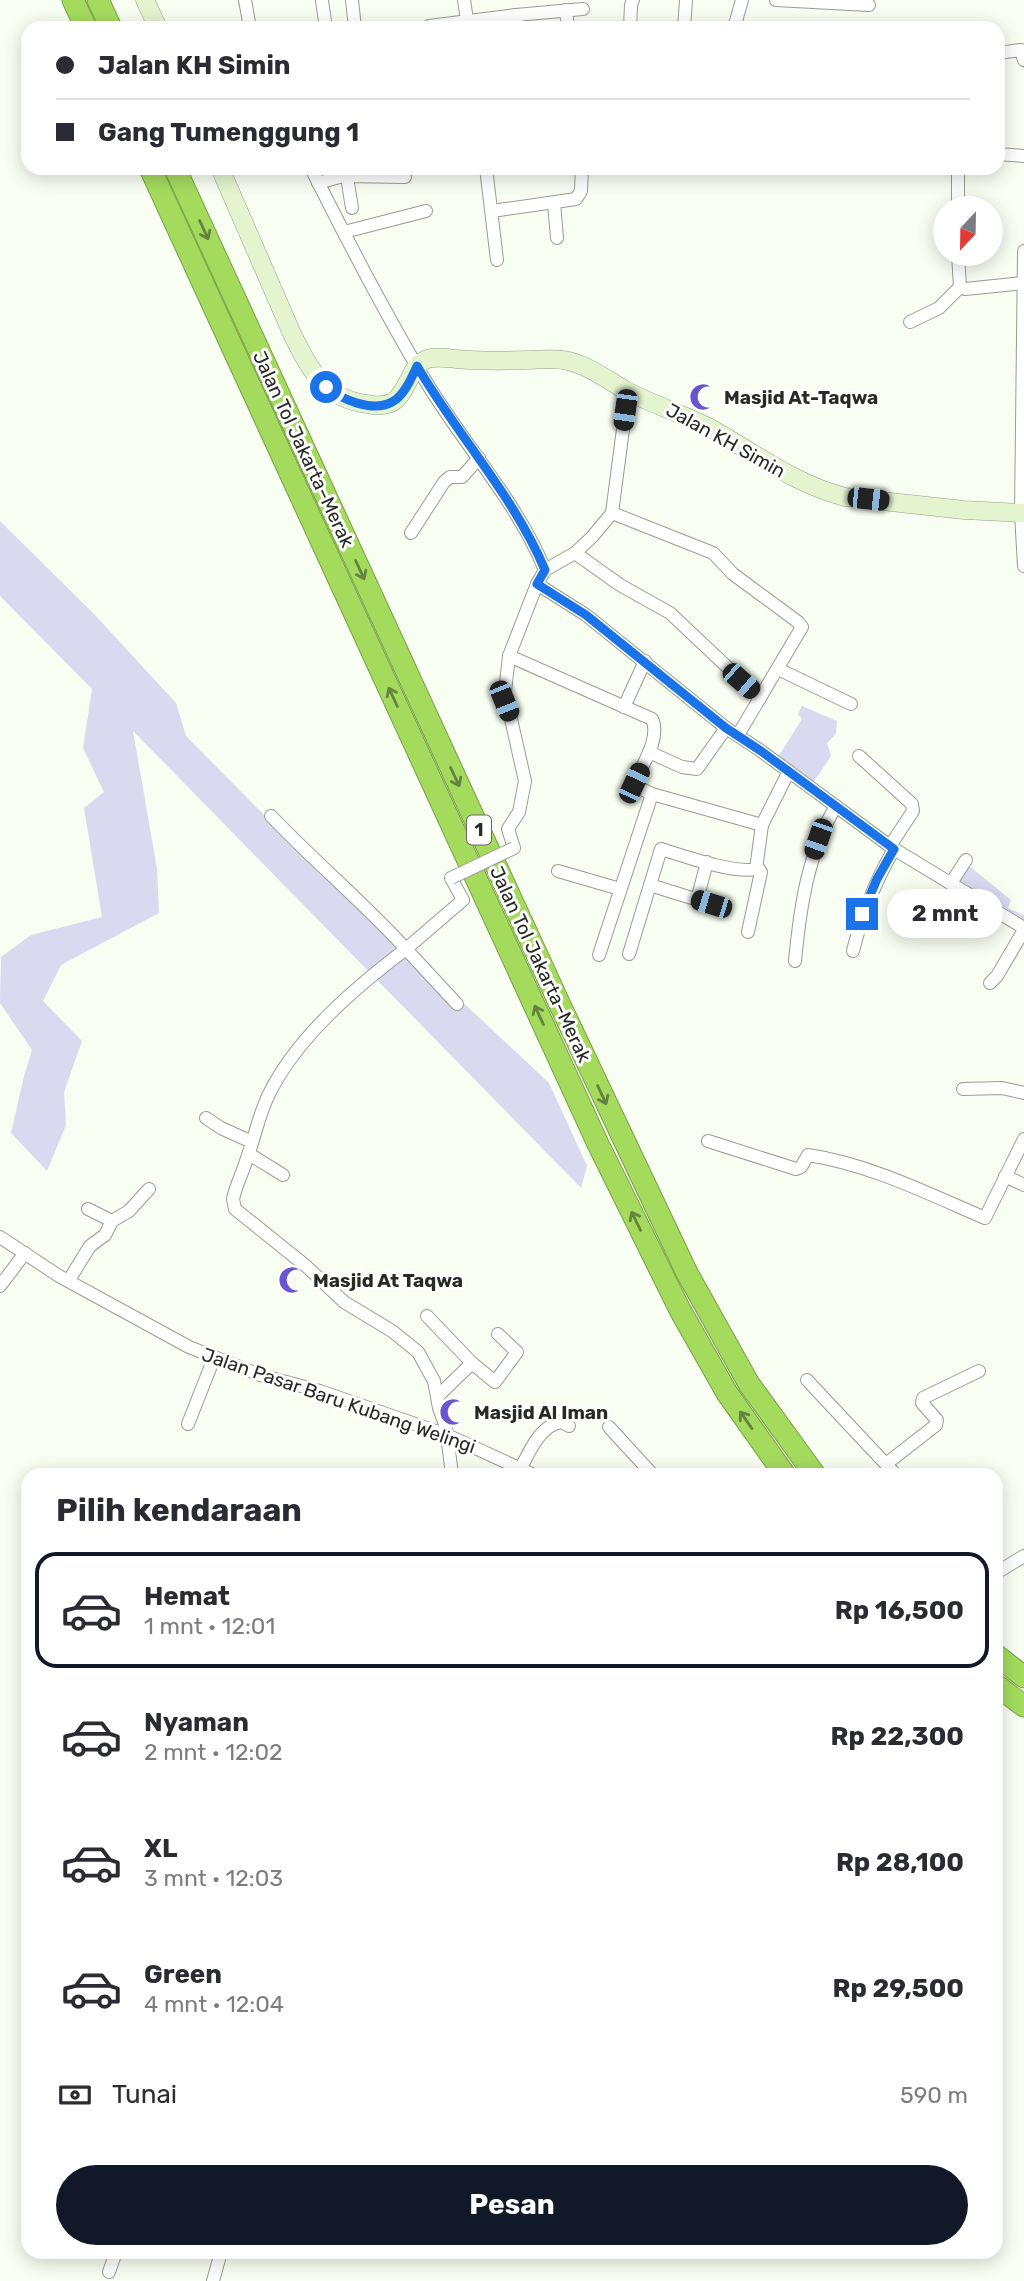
<!DOCTYPE html>
<html lang="id">
<head>
<meta charset="utf-8">
<style>
	body { margin:0; font-family:Rubik,sans-serif; background:#f7f7f7; color:#2b2b33; height:100vh; display:flex; flex-direction:column; font-size:26px; white-space:nowrap }
	* { box-sizing:border-box; margin:0 }
	p { font-size:23px; color:#7c7c81 }
	.icon { flex:none; width:38px; height:38px; fill:none; stroke:currentColor; stroke-width:2; stroke-linecap:round; stroke-linejoin:round }
	.map { position:relative; flex:1; overflow:hidden }
	.drawer { position:absolute; left:21px; top:1468px; width:982px; height:791px; display:flex; flex-direction:column; background:#fff; border-radius:21px; box-shadow:0 4px 18px #0003 }
	.drawer>* { flex:none }
	.guide { position:absolute; left:21px; top:21px; width:984px; height:154px; border-radius:21px; box-shadow:0 4px 18px #0003; display:grid; align-content:center; height:154px; padding:0 35px; background:#fff }
	.needle { width:46px; rotate:202deg }
	.controls { position:absolute; left:933px; top:196px; display:grid; gap:14px }
	.controls a { display:grid; place-items:center; width:70px; height:70px; border-radius:50%; background:#fff; box-shadow:0 4px 18px #0003; font-size:35px }
	.end { position:absolute; width:32px; height:32px; margin:-16px; border:9px solid #1a73e8; background:#fff; box-shadow:0 0 0 4px #fff }
	.from { border-radius:50% }
	.bubble { position:absolute; height:49px; border-radius:24px; background:#fff; box-shadow:0 4px 18px #0003; font-size:23px; font-weight:700; line-height:49px; text-align:center }
	.car { position:absolute; width:21px; height:42px; margin:-21px -10px; border-radius:9px; box-shadow:0 0 5px 2px #0007; background:linear-gradient(#222 24%,#8ab4d8 0 40%,#222 0 76%,#8ab4d8 0 86%,#222 0) }
	.guide b { display:flex; align-items:center; gap:24px; height:66px; font-size:26px }
	.guide b+b { border-top:2px solid #e1e1e2 }
	.guide i { width:18px; height:18px; background:#2b2b33 }
	ul { padding:0; list-style:none }
	li { display:flex; align-items:center; gap:21px; height:116px; margin:0 14px 10px; padding:0 21px; border:4px solid transparent; border-radius:21px }
	li div { flex:1 }
	li b { display:block; font-size:26px }
	li em { font-style:normal; font-weight:700 }
	li.selected { border-color:#111827 }
	li>.icon { width:63px; height:63px; stroke-width:1.5 }
	h2 { padding:0 35px; font-size:32px; line-height:84px }
	.pay { display:flex; align-items:center; gap:18px; height:77px; padding:0 35px; font-size:26px }
	.pay p { margin-inline-start:auto }
	.cta { display:flex; gap:14px; margin-top:auto; padding:14px 35px }
	.cta a { flex:1; height:80px; border-radius:42px; background:#111827; color:#fff; font-size:28px; font-weight:700; line-height:80px; text-align:center }
	.map>svg:first-child { display:block }
	.green { fill:#d9d9f0 }
	.lines { fill:none; stroke-linecap:round; stroke-linejoin:round }
	.street-casing { stroke:#979d92; stroke-width:14 }
	.secondary-casing { stroke:#979d92; stroke-width:19 }
	.highway-casing { stroke:#799d49; stroke-width:23 }
	.street { stroke:#fff; stroke-width:12 }
	.secondary { stroke:#e4f4ce; stroke-width:18 }
	.highway { stroke:#a4db5d; stroke-width:21 }
	.street-bridge-casing { stroke:#979d92; stroke-width:14; stroke-linecap:butt }
	.street-bridge { stroke:#fff; stroke-width:12 }
	.oneway { stroke:#668241 }
	.route { stroke:#1a73e8; stroke-width:9 }
	.labels { text-anchor:middle; stroke-width:6; stroke-linejoin:round; paint-order:stroke }
	.shield { fill:#fff; stroke:#686a66; stroke-width:2 }
	.shield-label { font-size:18px; font-weight:bold; fill:#282a25 }
	.poi-label { font-size:19px; font-weight:bold; fill:#282a25; stroke:#fff; text-anchor:start }
	.street-label { font-size:19px; fill:#282a25; stroke:#fff }
</style>
</head>
<body>
<div class="map">
<svg width="1024" height="2281" viewBox="0 0 1024 2281">
	<rect width="100%" height="100%" fill="#f8fef2"/>
	<!-- green -->
	<g class="green">
		<polygon points="0,521 95,615 176,703 186,736 283,834 549,1083 587,1166 581,1188 133,731 157,869 159,913 61,965 43,1001 82,1041 64,1092 66,1125 47,1171 11,1133 24,1076 32,1050 0,1003 1,957 31,935 102,917 84,808 104,792 83,748 92,689 0,596"/>
		<polygon points="802,706 837,721 836,734 827,743 831,756 813,783 778,757 802,719 798,714"/>
		<polygon points="968,865 1011,900 1008,908 1024,915 1024,926 956,882"/>
	</g>
	<g class="lines">
		<defs>
			<g id="street">
				<polyline points="245,0 250,28"/>
				<polyline points="352,0 355,28"/>
				<polyline points="464,0 468,27"/>
				<polyline points="776,0 869,5"/>
				<polyline points="322,1 326,28"/>
				<polyline points="566,10 568,28"/>
				<polyline points="516,15 583,9"/>
				<polyline points="429,26 516,15 517,28"/>
				<polyline points="630,28 631,5 633,0"/>
				<polyline points="684,28 686,0"/>
				<polyline points="734,28 742,0"/>
				<polyline points="998,53 1021,50 1024,60"/>
				<polyline points="998,154 1024,156"/>
				<path d="M 311,168 C 348,242 385,314 428,385 C 466,447 517,502 545,570"/>
				<polyline points="486,168 497,260"/>
				<polyline points="958,168 958,208"/>
				<polyline points="346,171 352,208"/>
				<polyline points="318,183 343,176 405,177"/>
				<polyline points="554,203 557,238"/>
				<polyline points="492,211 576,199 581,191 582,168"/>
				<polyline points="344,232 426,211"/>
				<polyline points="1024,251 1021,513 1024,566"/>
				<polyline points="958,254 960,287 965,289 1024,283"/>
				<polyline points="910,322 939,308 960,287"/>
				<polyline points="612,513 713,553 733,574 798,622 802,627 738,735"/>
				<polyline points="411,533 444,482 450,477 462,477 479,458"/>
				<polyline points="575,553 620,585 670,613 760,698"/>
				<polyline points="537,584 586,615 726,728 761,751 894,849 1024,928"/>
				<path d="M 509,656 L 652,719 C 661,738 642,766 634,783 L 635,786 L 652,794 L 762,825"/>
				<polyline points="778,669 851,704"/>
				<polyline points="624,707 645,661"/>
				<polyline points="649,752 682,767 697,769 726,728"/>
				<polyline points="859,756 912,804 913,811 890,846"/>
				<path d="M 271,816 C 315,862 363,902 406,949 L 463,900 L 451,878"/>
				<polyline points="514,848 508,829 519,812 525,781 511,719 504,700 509,656 537,584 545,570 575,553 592,537 612,513 628,391"/>
				<polyline points="558,871 620,889"/>
				<polyline points="951,883 966,860"/>
				<polyline points="697,900 707,862"/>
				<path d="M 711,904 L 650,885 L 661,849 C 684,856 734,874 756,869 L 762,825 L 789,771"/>
				<polyline points="748,932 761,872 757,866"/>
				<path d="M 853,951 C 862,914 875,882 894,849"/>
				<polyline points="629,954 650,885"/>
				<polyline points="599,955 652,794"/>
				<path d="M 795,961 C 800,908 808,852 836,806"/>
				<polyline points="990,983 997,976 1024,930"/>
				<polyline points="963,1089 1002,1088 1024,1093"/>
				<polyline points="206,1118 221,1128 252,1142"/>
				<path d="M 708,1141 L 796,1169 L 801,1167 L 808,1155 C 869,1164 929,1194 985,1218 L 1024,1139"/>
				<polyline points="249,1154 283,1175"/>
				<polyline points="1005,1176 1024,1185"/>
				<polyline points="112,1221 129,1211 149,1189"/>
				<polyline points="0,1237 59,1276 189,1347 260,1375 320,1391 447,1435 534,1475"/>
				<polyline points="69,1280 90,1246 105,1235 112,1221 88,1209"/>
				<polyline points="0,1286 25,1253"/>
				<polyline points="427,1316 472,1363"/>
				<polyline points="807,1380 896,1475"/>
				<polyline points="438,1396 472,1363 495,1382 517,1352 498,1334"/>
				<polyline points="188,1424 214,1358"/>
				<polyline points="609,1427 653,1475"/>
				<polyline points="886,1464 936,1425 937,1420 922,1403 923,1398 979,1371"/>
				<path d="M 521,1468 C 529,1452 541,1424 562,1422 L 569,1426"/>
				<path d="M 452,1475 L 446,1427 L 439,1408 L 434,1381 L 418,1352 L 392,1331 L 344,1302 L 306,1266 L 235,1209 L 233,1199 C 236,1185 243,1172 247,1158 C 255,1137 259,1113 270,1092 C 299,1035 356,987 406,949 L 457,1004"/>
				<polyline points="996,1573 1024,1556"/>
				<polyline points="109,2272 116,2252"/>
				<polyline points="213,2281 221,2252"/>
			</g>
			<g id="secondary">
				<polyline points="145,0 158,28"/>
				<path d="M 220,168 L 293,336 C 311,371 325,399 367,404 C 375,406 386,406 393,402 C 408,392 410,366 425,360 C 434,356 446,358 456,359 C 479,361 502,361 526,360 C 537,360 551,358 563,360 C 585,363 606,379 625,390 C 653,405 684,414 712,429 C 756,454 795,484 845,497 L 964,510 L 1024,513"/>
			</g>
			<g id="highway">
				<polyline points="73,0 86,28"/>
				<polyline points="98,0 111,28"/>
				<polyline points="150,168 598,1144 680,1310 727,1393 785,1475"/>
				<polyline points="175,168 560,1005 687,1273 749,1384 815,1475"/>
				<polyline points="996,1655 1024,1677"/>
				<polyline points="996,1685 1024,1706"/>
			</g>
		</defs>
		<!-- street casing -->
		<use href="#street" class="street-casing"/>
		<!-- secondary casing -->
		<use href="#secondary" class="secondary-casing"/>
		<!-- highway casing -->
		<use href="#highway" class="highway-casing"/>
		<!-- street -->
		<use href="#street" class="street"/>
		<!-- secondary -->
		<use href="#secondary" class="secondary"/>
		<!-- highway -->
		<use href="#highway" class="highway"/>
		<defs>
			<polyline id="street-bridge" points="451,878 514,848"/>
		</defs>
		<!-- street-bridge casing -->
		<use href="#street-bridge" class="street-bridge-casing"/>
		<!-- street-bridge -->
		<use href="#street-bridge" class="street-bridge"/>
	</g>
	<!-- one-way arrows -->
	<defs><path id="oneway-shaft" d="M-6 0H5M1.5-3L5.5 0L1.5 3" fill="none" stroke-width="1.6" stroke-linecap="round" stroke-linejoin="round" transform="scale(1.75)"/></defs>
	<g class="oneway">
		<use href="#oneway-shaft" transform="translate(204 230) rotate(65)"/>
		<use href="#oneway-shaft" transform="translate(360 570) rotate(65)"/>
		<use href="#oneway-shaft" transform="translate(393 697) rotate(-115)"/>
		<use href="#oneway-shaft" transform="translate(455 777) rotate(65)"/>
		<use href="#oneway-shaft" transform="translate(539 1015) rotate(-115)"/>
		<use href="#oneway-shaft" transform="translate(602 1095) rotate(65)"/>
		<use href="#oneway-shaft" transform="translate(636 1221) rotate(-116)"/>
		<use href="#oneway-shaft" transform="translate(746 1420) rotate(-125)"/>
	</g>
	<g class="lines">
		<!-- route -->
		<path class="route" d="M 326,387 C 341,399 372,413 392,402 C 404,396 412,377 417,366 C 457,435 514,496 545,570 L 537,584 L 586,615 L 726,728 L 761,751 L 894,849 L 877,879 L 862,914"/>
	</g>
	<!-- icons -->
	<defs>
		<symbol id="mosque-bare" viewBox="-9 -9 18 18"><path d="M3.5-4.9A6 6 0 1 0 3.5 4.9A5 5 0 1 1 3.5-4.9Z" fill="#6856cf" stroke="#fff" stroke-width="2.5" paint-order="stroke"/></symbol>
	</defs>
	<g fill-rule="evenodd">
		<use href="#mosque-bare" x="684" y="378" width="38" height="38"/>
		<use href="#mosque-bare" x="273" y="1261" width="38" height="38"/>
		<use href="#mosque-bare" x="434" y="1393" width="38" height="38"/>
	</g>
	<g class="labels">
		<!-- shield labels -->
		<rect class="shield" x="467" y="815.5" width="24" height="29" rx="5"/>
		<g class="shield-label">
			<text x="479" y="836">1</text>
		</g>
		<!-- poi labels -->
		<g class="poi-label">
			<text x="724" y="404">Masjid At-Taqwa</text>
			<text x="313" y="1287">Masjid At Taqwa</text>
			<text x="474" y="1419">Masjid Al Iman</text>
		</g>
		<!-- street labels -->
		<g class="street-label">
			<text transform="translate(726 440) rotate(29)" y="7">Jalan KH Simin</text>
			<text transform="translate(304 449) rotate(65)" y="7">Jalan Tol Jakarta–Merak</text>
			<text transform="translate(541 964) rotate(65)" y="7">Jalan Tol Jakarta–Merak</text>
			<text transform="translate(339 1400) rotate(19)" y="7">Jalan Pasar Baru Kubang Welingi</text>
		</g>
	</g>
</svg>
<div class="controls">
<a><svg class="needle" viewBox="-14 -14 28 28"><path d="M0-13l5 13h-10z" fill="#e53935"/><path d="M0 13l5-13h-10z" fill="#7c7c81"/></svg></a>
</div>
<i class="end from" style="left:326px;top:387px"></i>
<i class="end" style="left:862px;top:914px"></i>
<div class="bubble" style="left:887px;top:889px;width:116px">2 mnt</div>
<i class="car" style="left:625px;top:410px;rotate:188deg"></i>
<i class="car" style="left:868px;top:499px;rotate:96deg"></i>
<i class="car" style="left:741px;top:681px;rotate:131deg"></i>
<i class="car" style="left:504px;top:701px;rotate:158deg"></i>
<i class="car" style="left:634px;top:783px;rotate:25deg"></i>
<i class="car" style="left:818px;top:839px;rotate:199deg"></i>
<i class="car" style="left:711px;top:904px;rotate:287deg"></i>
<div class="guide">
<b><i class="from"></i>Jalan KH Simin</b>
<b><i></i>Gang Tumenggung 1</b>
</div>
<section class="drawer">
<h2>Pilih kendaraan</h2>
<ul>
<li class="selected"><svg class="icon" aria-label="car" viewBox="0 0 24 24"><path d="M5 17H2v-5l4-1 3-4h7l3 4 3 1v5h-3M9 17h6M6 11h13"/><circle cx="7" cy="17" r="2"/><circle cx="17" cy="17" r="2"/></svg><div><b>Hemat</b><p>1 mnt · 12:01</p></div><em>Rp 16,500</em></li>
<li><svg class="icon" aria-label="car" viewBox="0 0 24 24"><path d="M5 17H2v-5l4-1 3-4h7l3 4 3 1v5h-3M9 17h6M6 11h13"/><circle cx="7" cy="17" r="2"/><circle cx="17" cy="17" r="2"/></svg><div><b>Nyaman</b><p>2 mnt · 12:02</p></div><em>Rp 22,300</em></li>
<li><svg class="icon" aria-label="car" viewBox="0 0 24 24"><path d="M5 17H2v-5l4-1 3-4h7l3 4 3 1v5h-3M9 17h6M6 11h13"/><circle cx="7" cy="17" r="2"/><circle cx="17" cy="17" r="2"/></svg><div><b>XL</b><p>3 mnt · 12:03</p></div><em>Rp 28,100</em></li>
<li><svg class="icon" aria-label="car" viewBox="0 0 24 24"><path d="M5 17H2v-5l4-1 3-4h7l3 4 3 1v5h-3M9 17h6M6 11h13"/><circle cx="7" cy="17" r="2"/><circle cx="17" cy="17" r="2"/></svg><div><b>Green</b><p>4 mnt · 12:04</p></div><em>Rp 29,500</em></li>
</ul>
<div class="pay"><svg class="icon" aria-label="cash" viewBox="0 0 24 24"><path d="M3 7h18v10H3z"/><circle cx="12" cy="12" r="2"/></svg>Tunai<p>590 m</p></div>
<div class="cta"><a>Pesan</a></div>
</section>
</div>
</body>
</html>
